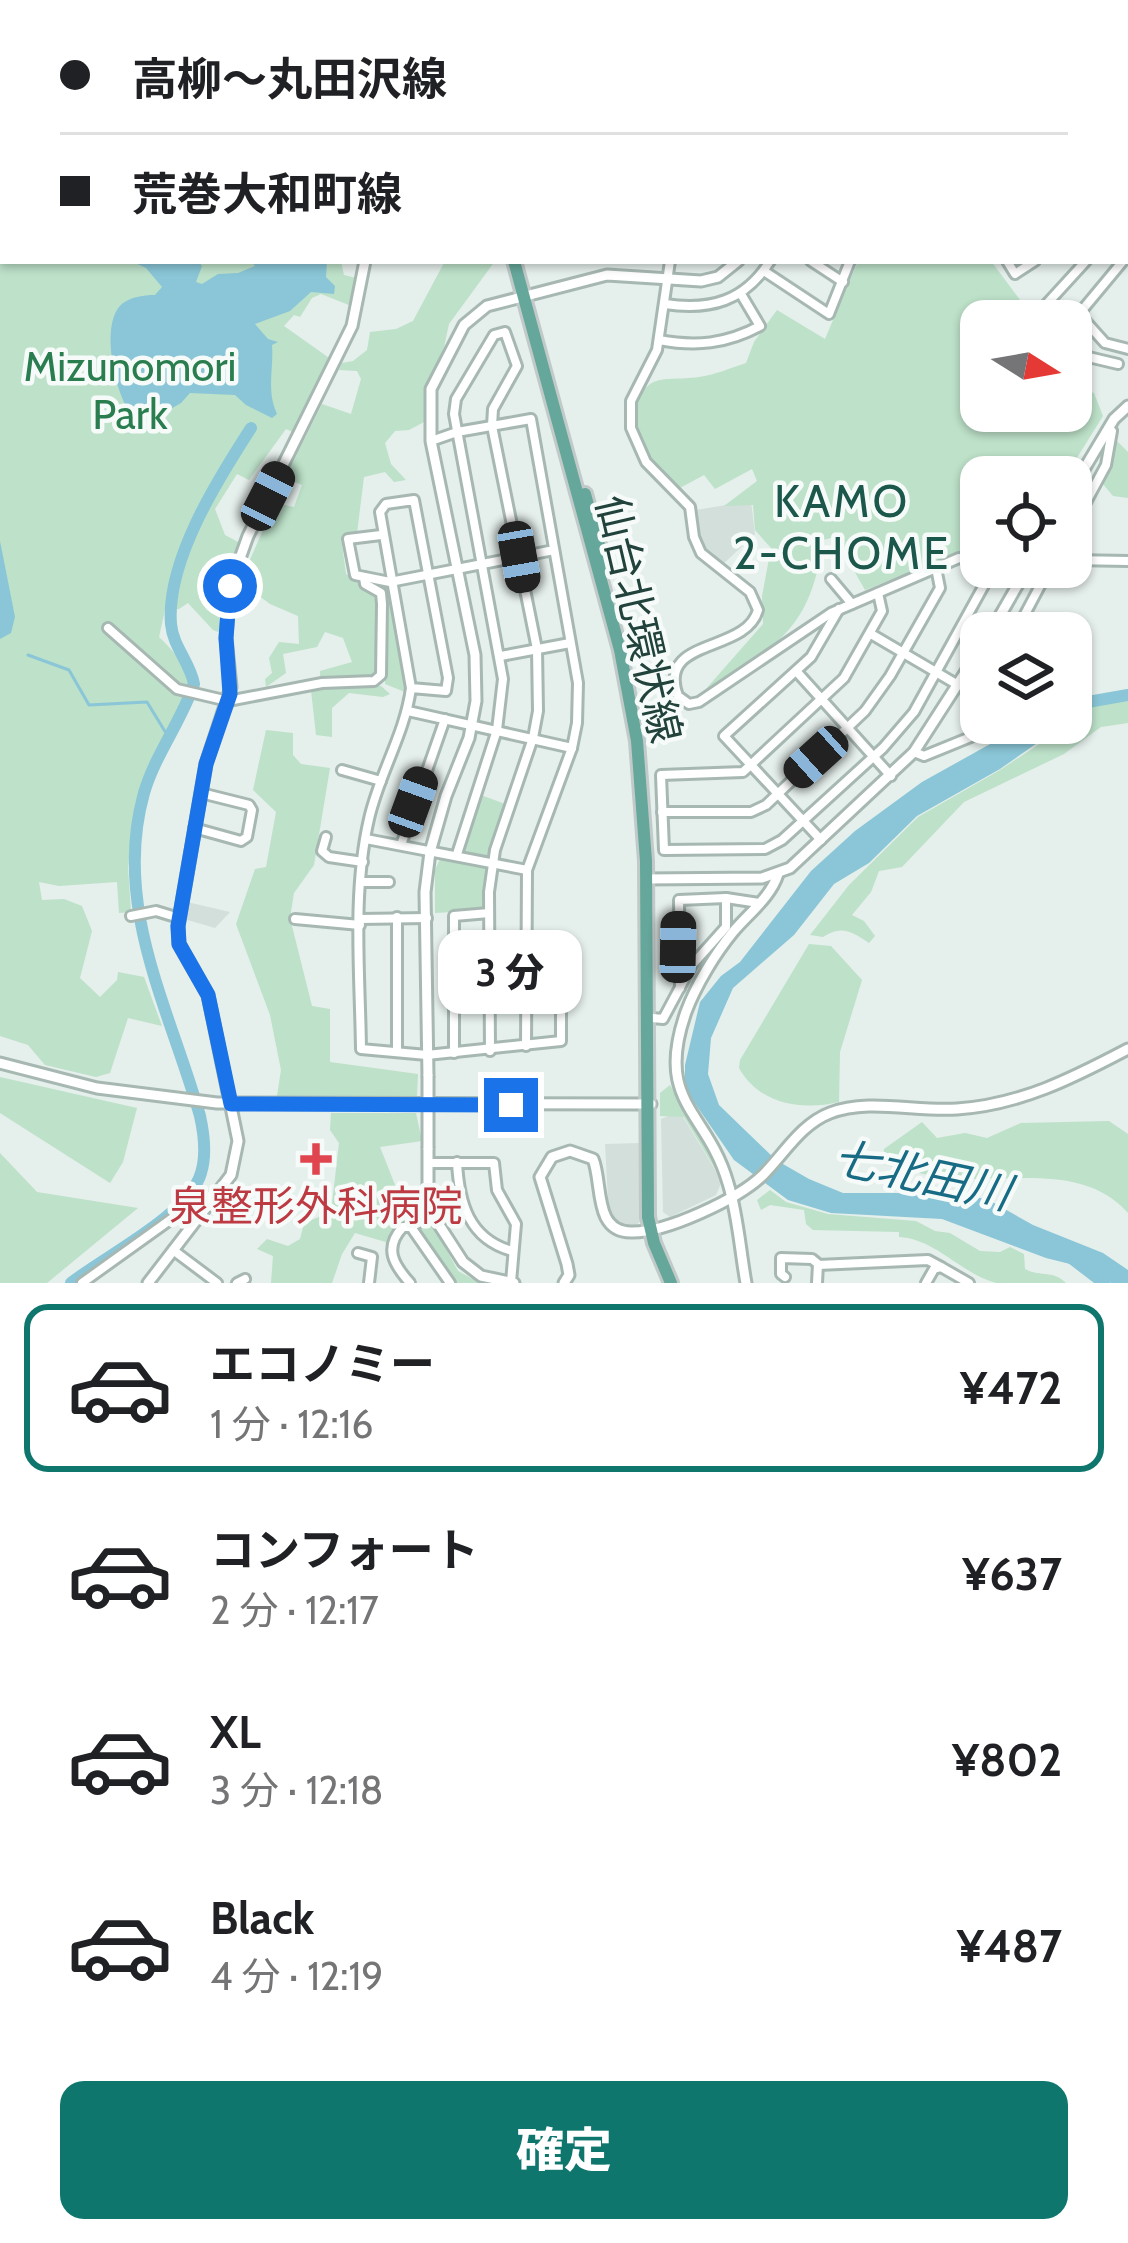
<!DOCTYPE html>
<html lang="ja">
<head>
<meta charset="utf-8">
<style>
	body { margin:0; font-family:Cabin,"Noto Sans JP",sans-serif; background:#f2f2f2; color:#202124; height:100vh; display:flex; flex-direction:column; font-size:45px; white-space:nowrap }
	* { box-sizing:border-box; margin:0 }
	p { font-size:39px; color:#757577 }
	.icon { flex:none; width:66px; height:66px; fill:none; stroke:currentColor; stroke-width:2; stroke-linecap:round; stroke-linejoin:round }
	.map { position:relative; height:1283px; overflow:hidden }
	.sheet { display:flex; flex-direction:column; background:#fff; flex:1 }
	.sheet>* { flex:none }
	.guide { position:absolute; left:0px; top:0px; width:1128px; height:264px; box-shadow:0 3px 9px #0004; display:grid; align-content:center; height:264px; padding:0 60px; background:#fff }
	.needle { width:78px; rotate:101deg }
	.tools { position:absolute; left:960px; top:300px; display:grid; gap:24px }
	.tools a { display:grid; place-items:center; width:132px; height:132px; border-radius:24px; background:#fff; box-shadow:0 3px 9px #0004; font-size:60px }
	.end { position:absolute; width:54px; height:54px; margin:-27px; border:15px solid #1a73e8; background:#fff; box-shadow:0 0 0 6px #fff }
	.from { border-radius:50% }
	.bubble { position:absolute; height:84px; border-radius:24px; background:#fff; box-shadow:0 3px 9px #0004; font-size:39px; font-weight:800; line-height:84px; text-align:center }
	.car { position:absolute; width:36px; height:72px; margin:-36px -18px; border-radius:15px; box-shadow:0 0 9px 3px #0007; background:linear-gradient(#222 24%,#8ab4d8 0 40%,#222 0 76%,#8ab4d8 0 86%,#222 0) }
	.guide b { display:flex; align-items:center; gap:42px; height:114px; font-size:45px }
	.guide b+b { border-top:3px solid #e0e0e0 }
	.guide i { width:30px; height:30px; background:#202124 }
	ul { padding:21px 0 0; list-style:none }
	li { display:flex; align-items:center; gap:36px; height:168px; margin:0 24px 18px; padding:0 36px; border:6px solid transparent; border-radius:24px }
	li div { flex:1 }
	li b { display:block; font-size:45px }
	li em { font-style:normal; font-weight:800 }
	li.selected { border-color:#0f766e }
	li>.icon { width:108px; height:108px; stroke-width:1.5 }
	.primary-button { display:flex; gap:24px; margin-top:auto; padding:24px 60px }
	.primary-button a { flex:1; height:138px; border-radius:24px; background:#0f766e; color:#fff; font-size:48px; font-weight:800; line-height:138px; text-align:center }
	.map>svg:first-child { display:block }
	.built { fill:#d3dfda }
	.green { fill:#bde1c9 }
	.water { fill:#8ac6d7 }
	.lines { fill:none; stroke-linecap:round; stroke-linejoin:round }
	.stream { stroke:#8ac6d7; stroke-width:3 }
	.river { stroke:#8ac6d7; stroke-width:12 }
	.minor-casing { stroke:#a7b8b3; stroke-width:14 }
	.tertiary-casing { stroke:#a7b8b3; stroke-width:15 }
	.primary-casing { stroke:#c1cac8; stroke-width:18 }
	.minor { stroke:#fff; stroke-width:8 }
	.tertiary { stroke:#fff; stroke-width:9 }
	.primary { stroke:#66a79b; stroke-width:12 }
	.tertiary-bridge-casing { stroke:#a7b8b3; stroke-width:15; stroke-linecap:butt }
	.tertiary-bridge { stroke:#fff; stroke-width:9 }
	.route { stroke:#1a73e8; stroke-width:15 }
	.health-dot { fill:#e0444e; stroke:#f6fbf9; stroke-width:4.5 }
	.labels { text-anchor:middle; stroke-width:9; stroke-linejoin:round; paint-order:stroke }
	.park-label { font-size:42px; fill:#297d4f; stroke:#f6fbf9 }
	.street-label { font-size:42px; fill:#22433c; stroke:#f6fbf9 }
	.health-label { font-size:42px; fill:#be3a42; stroke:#f6fbf9 }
	.neighbourhood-label { font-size:45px; letter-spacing:3px; fill:#1c574c; stroke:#f6fbf9 }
	.water-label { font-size:45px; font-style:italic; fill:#176b84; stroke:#f6fbf9 }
</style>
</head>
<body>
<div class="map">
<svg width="1128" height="1283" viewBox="0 0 1128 1283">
	<rect width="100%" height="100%" fill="#e5efeb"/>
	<!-- built -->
	<g class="built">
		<polygon points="0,0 174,0 3,3 3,65"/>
		<polygon points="751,501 755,534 720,567 699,545 696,510"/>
		<polygon points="187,902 230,912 215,928 184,919"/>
		<polygon points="671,1115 683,1117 722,1181 716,1195 670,1217 663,1212 661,1119"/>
		<polygon points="640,1143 641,1221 631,1229 619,1228 609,1218 605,1144"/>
	</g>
	<!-- green -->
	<g class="green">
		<polygon points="159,0 426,0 426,3 156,3"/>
		<path d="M 0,64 L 3,261 L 341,261 L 344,275 L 360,279 L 354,307 L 321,294 L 312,298 L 300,317 L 294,315 L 284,326 L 332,360 L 295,433 L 286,429 L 249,480 L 237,474 L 215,509 L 225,535 L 240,543 L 226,587 L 221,633 L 213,630 L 188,603 L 179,609 L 165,610 L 159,637 C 173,650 186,665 189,684 L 135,804 L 128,867 L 131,912 L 119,913 L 117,882 L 59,886 L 39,882 L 42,900 L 64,899 L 82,906 L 92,931 L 80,978 L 100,997 L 117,980 L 118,972 L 144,977 L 162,1026 L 128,1018 L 110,1073 L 96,1077 L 45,1065 L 28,1045 L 0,1036 Z"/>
		<polygon points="445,261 495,261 449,324 444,347 425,389 424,422 409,430 395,431 385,443 391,464 406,480 394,482 385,472 364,477 357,533 341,537 346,574 372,592 377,604 376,672 367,678 320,679 320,671 352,662 343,638 325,632 317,647 283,654 286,673 266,687 265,679 272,673 269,658 279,642 299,644 298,616 270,604 240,582 275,503 294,507 302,485 285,478 322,404 351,414 361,379 357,371 339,370 342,363 353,361 367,350 370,332 396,329 413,321"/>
		<path d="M 858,261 L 991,261 L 1029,312 L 1027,321 L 981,321 L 981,411 L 1071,411 L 1071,386 L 1094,393 L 1103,416 L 1065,477 L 981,477 L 981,546 L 975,554 L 958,553 L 865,590 L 835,537 L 823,540 C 811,629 778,646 705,690 L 763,624 L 762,596 L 771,548 L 755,530 L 753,505 L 724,506 L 757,481 L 752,469 L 715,489 L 704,475 L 678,489 L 652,466 L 632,414 C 648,370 660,382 699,377 C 714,375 731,368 746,363 L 754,342 L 777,310 L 825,339 Z"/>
		<polygon points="1114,438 1128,452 1128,498 1113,496 1103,484"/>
		<polygon points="371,583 388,586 405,692 385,684 386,593"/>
		<polygon points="364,686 381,686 390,694 383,697 349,693 332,708 332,737 316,735 311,690"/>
		<path d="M 1128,698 L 1128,723 L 1101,727 L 1064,754 L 964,802 L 902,867 L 879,871 L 871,892 L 852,915 L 864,921 L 875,936 L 869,943 C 851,931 842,925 823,937 L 810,935 L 849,885 L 918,817 L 1000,770 L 1071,723 L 1092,704 Z"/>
		<polygon points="266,730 293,733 293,755 301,764 330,768 314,865 294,893 290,918 312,1006 330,1009 330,1062 418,1074 417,1096 277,1096 281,1070 270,1015 236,924 255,869 266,867 276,812 253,790"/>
		<polygon points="478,794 508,805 491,856 487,858 462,851 464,834"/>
		<polygon points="440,859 488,868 485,910 435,913 435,870"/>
		<path d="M 809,944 L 831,946 L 862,980 L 840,1052 L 839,1102 C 801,1111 759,1104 739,1068 L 740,1060 Z"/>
		<polygon points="0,1077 137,1108 123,1162 110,1183 0,1113"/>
		<polygon points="670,1085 720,1167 722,1180 684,1117 660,1116 660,1093"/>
		<polygon points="331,1113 416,1113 422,1141 380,1147 401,1200 423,1206 458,1271 480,1283 456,1283 450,1278 409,1218 395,1230 389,1243 355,1233 342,1254 332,1283 271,1283 273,1256 257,1249 267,1239 288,1246 300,1239 304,1223 331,1212 339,1143 330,1130"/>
		<path d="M 1109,1121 L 1128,1134 L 1128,1213 C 1089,1169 1028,1179 976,1179 C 944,1179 913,1173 883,1164 L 884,1149 L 922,1122 L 937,1138 L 965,1133 L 987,1138 L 1021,1123 Z"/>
		<polygon points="0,1153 37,1192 138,1208 47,1283 0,1283"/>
		<path d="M 770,1190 L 786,1202 L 828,1214 L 916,1221 L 935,1231 L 950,1233 L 980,1251 L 1000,1252 L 1010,1247 L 1024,1254 L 1025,1269 C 1039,1277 1054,1270 1066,1283 C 1045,1283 1017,1283 996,1283 C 960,1273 936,1239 899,1237 L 899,1232 L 813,1230 L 806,1224 L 804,1210 L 770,1205 L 761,1210 L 757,1200 Z"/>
	</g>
	<!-- water -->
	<g class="water">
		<path d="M 131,261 L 198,261 L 202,266 L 196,282 L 202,284 L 218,274 L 238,273 L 255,266 L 251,261 L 327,261 L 326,277 L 335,286 L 334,294 L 311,292 L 290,311 L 255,324 L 268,339 L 278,342 L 272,345 C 274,368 266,390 277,414 L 272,418 L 246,405 L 235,395 L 190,393 L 181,403 L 141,426 C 118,411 99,331 119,307 C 127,297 144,295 155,295 L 162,287 L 146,268 Z"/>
		<polygon points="0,541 15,617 11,633 0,639"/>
		<polygon points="1028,723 1066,723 1000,769 917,816 869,863 834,884 794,935 733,988 711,1038 708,1074 719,1105 776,1160 809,1179 843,1193 947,1193 987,1199 1033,1225 1103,1253 1128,1270 1128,1283 1111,1283 1094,1270 1046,1258 942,1219 831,1213 788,1200 734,1160 685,1089 685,1065 700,1002 721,976 740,962 811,871 855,831 922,782"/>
	</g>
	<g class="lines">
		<!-- stream -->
		<g class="stream">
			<polyline points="306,3 309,0"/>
			<polyline points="28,655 69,670 89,705 147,702 169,738"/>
		</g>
		<!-- river -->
		<g class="river">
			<polyline points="1071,705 1128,695"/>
			<polyline points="1070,1257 1104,1283"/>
			<path d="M 71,1283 C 105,1256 189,1215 201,1173 C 207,1154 204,1134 200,1116 C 170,1010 112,906 144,793 C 155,755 181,722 194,684 C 190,662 173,647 171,624 C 166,561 218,479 251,428"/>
		</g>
		<defs>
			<g id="minor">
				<polyline points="835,0 835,3"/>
				<polyline points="555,3 556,0"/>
				<polyline points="596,3 597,0"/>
				<polyline points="634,3 636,0"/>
				<polyline points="756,3 757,0"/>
				<polyline points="961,3 961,0"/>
				<polyline points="1060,3 1061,0"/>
				<polyline points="1098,3 1098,0"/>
				<polyline points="1125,113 1128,109"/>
				<polyline points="1125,173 1128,169"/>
				<path d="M 670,261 L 657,350 L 631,401 L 631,428 L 646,462 L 690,507 L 694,537 L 701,553 L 750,592 L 758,610 C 746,654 656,637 678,696 L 689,704 L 699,702 L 831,613 L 959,558 L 981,561"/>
				<polyline points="811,261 843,282"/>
				<polyline points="1007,261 1015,274 1035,261"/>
				<polyline points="1123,261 1079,314 1105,343 1128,349"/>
				<polyline points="764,271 829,314 850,261"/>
				<path d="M 665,304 C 710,311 745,301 770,261"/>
				<polyline points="1054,321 1043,308 1086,261"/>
				<path d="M 659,340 C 696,347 726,344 760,326 L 741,294"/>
				<polyline points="1071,343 1080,355 1118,364"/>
				<polyline points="431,441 457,432 531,419 578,683 577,723 572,748 527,870 526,1046"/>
				<polyline points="1071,530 1106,465 1112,431 1108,429"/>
				<polyline points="381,535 348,539 355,575 390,582 554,550"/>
				<polyline points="1071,560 1128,561"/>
				<polyline points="994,567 1024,574"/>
				<polyline points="831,579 852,604"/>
				<polyline points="878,593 882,611 844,678 743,772 661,775 664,850 765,849 782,840 883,748 914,712 994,567"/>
				<polyline points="108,628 177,689 228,701 322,683 374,681 381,675 382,604 381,593 365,584 364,577"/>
				<polyline points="1015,633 1050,567"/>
				<polyline points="871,634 958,685"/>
				<polyline points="501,656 570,643"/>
				<polyline points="797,672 891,776"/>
				<path d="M 411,688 L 446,691 L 448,678 L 414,500 L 386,504 L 380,512 L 411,688 C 405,734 379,774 369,819 C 352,892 360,974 361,1049 L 427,1055 L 561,1041 L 561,948 L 489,945"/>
				<polyline points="408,711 572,748"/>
				<polyline points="914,752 924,756 978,734 984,723"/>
				<polyline points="342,770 381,781"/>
				<polyline points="662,812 751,812 766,805 865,711 890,676 940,588 936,568"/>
				<polyline points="194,828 241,841 247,837 252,810 249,805 201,793"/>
				<polyline points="326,837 322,851 329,857 363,862"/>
				<polyline points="366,839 527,870"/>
				<polyline points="821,840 724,736 811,657 839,609"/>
				<polyline points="401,845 445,719"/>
				<polyline points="457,854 497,730 503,679 454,414 456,399 494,335 505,332 517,366 493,409 492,426 537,649 538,711 533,738 495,850 489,892 490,1051"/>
				<polyline points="361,882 389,882"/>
				<polyline points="131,916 156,911 179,918"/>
				<polyline points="397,917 397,1052"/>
				<polyline points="295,919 360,925"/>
				<polyline points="360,919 427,918"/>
				<polyline points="680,988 679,900 726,898 759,903"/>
				<polyline points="652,1018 663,1019 692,965 726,927 726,898"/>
				<polyline points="454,1053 454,916 489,913"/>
				<path d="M 457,1162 C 459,1203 469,1239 512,1251"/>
				<polyline points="428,1163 494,1163 497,1190 516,1224 511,1282"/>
				<polyline points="411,1227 450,1283"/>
				<polyline points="173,1250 217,1283"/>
				<polyline points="358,1253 372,1257 369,1283"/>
				<polyline points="818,1265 928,1260 941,1267"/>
				<polyline points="785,1277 781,1274 781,1258 812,1259 818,1264 817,1283"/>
				<polyline points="82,1283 195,1202 214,1194"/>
				<polyline points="237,1283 245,1279"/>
				<path d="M 410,1283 C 394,1265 383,1248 403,1227 L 411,1227 L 432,1214"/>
				<polyline points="926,1283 934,1269 941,1267 969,1283"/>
			</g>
			<g id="tertiary">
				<polyline points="447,3 451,0"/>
				<polyline points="800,3 800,0"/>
				<polyline points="1071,491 1114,419 1128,406"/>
				<polyline points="990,633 1028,567"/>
				<polyline points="645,879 762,878 790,868 914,752 981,648"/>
				<polyline points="0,1063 97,1088 217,1103 651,1104"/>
				<polyline points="428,1076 425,892 430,852 446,796 469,738 476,701 475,655 431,441 431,389 464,325 487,306 607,275 701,281 718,277 738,261"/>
				<polyline points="428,1148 428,1198 432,1214 463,1262 481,1276 514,1283"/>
				<polyline points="148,1283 231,1175 238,1141 208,995 179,944 178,926 206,764 231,687 226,638 230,586 248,536 352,326 365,261"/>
				<path d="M 564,1283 L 569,1275 L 567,1264 L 540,1177 L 552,1157 L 570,1151 L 593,1159 C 603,1183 593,1232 631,1232 C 666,1233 738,1199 763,1175 C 784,1154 801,1124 830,1113 C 868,1098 916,1112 957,1109 C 1020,1105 1073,1078 1128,1049"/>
				<path d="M 746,1283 C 740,1250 738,1215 728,1183 C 707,1110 654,1103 686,1012 C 696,985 715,954 733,932 C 748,914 771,897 778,874"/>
			</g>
			<g id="primary">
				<polyline points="483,3 483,0"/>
				<polyline points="514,261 620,650 637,741 646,861 648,1217 654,1243 671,1283"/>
				<polyline points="585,494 605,567"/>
			</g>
		</defs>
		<!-- minor casing -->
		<use href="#minor" class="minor-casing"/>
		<!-- tertiary casing -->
		<use href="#tertiary" class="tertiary-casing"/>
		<!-- primary casing -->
		<use href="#primary" class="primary-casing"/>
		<!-- minor -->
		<use href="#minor" class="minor"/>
		<!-- tertiary -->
		<use href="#tertiary" class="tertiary"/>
		<!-- primary -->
		<use href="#primary" class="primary"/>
		<defs>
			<polyline id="tertiary-bridge" points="428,1148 428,1076"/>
		</defs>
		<!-- tertiary-bridge casing -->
		<use href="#tertiary-bridge" class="tertiary-bridge-casing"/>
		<!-- tertiary-bridge -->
		<use href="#tertiary-bridge" class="tertiary-bridge"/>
	</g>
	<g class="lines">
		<!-- route -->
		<polyline class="route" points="230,586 226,638 230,694 206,764 178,926 179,944 208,995 231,1104 511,1105"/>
	</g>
	<!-- markers -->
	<path class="health-dot" d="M310 1141h12v12h12v12h-12v12h-12v-12h-12v-12h12z"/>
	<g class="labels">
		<!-- park labels -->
		<g class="park-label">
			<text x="130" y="381">Mizunomori<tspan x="130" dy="48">Park</tspan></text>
		</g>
		<!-- street labels -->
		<g class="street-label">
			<text transform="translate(639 619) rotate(77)" y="15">仙台北環状線</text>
		</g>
		<!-- health labels -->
		<g class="health-label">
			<text x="316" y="1221">泉整形外科病院</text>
		</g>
		<!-- neighbourhood labels -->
		<g class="neighbourhood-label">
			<text x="842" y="517">KAMO<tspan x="842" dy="52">2-CHOME</tspan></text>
		</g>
		<!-- water labels -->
		<g class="water-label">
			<text transform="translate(922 1175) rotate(12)" y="16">七北田川</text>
		</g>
	</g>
</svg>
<div class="tools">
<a><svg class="needle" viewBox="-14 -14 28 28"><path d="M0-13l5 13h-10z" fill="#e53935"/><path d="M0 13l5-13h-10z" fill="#757577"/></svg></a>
<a><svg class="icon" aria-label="locate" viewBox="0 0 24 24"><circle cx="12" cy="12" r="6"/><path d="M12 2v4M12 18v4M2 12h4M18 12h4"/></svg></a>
<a><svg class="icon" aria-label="layers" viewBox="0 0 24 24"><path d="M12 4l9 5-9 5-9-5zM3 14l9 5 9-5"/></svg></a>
</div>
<i class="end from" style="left:230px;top:586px"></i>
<i class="end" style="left:511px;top:1105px"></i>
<div class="bubble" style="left:438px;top:930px;width:144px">3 分</div>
<i class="car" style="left:268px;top:496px;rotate:27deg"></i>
<i class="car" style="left:519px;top:557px;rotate:170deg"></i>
<i class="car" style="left:816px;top:757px;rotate:228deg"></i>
<i class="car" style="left:413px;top:802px;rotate:20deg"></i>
<i class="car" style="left:678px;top:947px;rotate:1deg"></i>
<div class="guide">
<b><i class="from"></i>高柳～丸田沢線</b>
<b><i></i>荒巻大和町線</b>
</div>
</div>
<section class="sheet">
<ul>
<li class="selected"><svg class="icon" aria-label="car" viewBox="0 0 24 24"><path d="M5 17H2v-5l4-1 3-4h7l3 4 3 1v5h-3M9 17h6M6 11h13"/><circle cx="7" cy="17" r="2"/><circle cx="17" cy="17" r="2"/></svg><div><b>エコノミー</b><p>1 分 · 12:16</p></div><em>¥472</em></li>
<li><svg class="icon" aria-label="car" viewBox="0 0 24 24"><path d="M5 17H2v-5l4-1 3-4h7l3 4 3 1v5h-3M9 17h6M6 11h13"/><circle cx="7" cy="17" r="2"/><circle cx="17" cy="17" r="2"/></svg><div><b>コンフォート</b><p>2 分 · 12:17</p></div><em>¥637</em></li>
<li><svg class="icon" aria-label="car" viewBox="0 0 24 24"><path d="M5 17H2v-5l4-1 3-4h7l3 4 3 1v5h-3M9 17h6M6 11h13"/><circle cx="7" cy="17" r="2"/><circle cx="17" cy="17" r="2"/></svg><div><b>XL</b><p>3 分 · 12:18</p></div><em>¥802</em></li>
<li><svg class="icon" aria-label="car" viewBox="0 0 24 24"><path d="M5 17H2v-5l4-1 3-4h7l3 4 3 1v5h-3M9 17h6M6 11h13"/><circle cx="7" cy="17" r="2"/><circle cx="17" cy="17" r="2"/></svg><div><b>Black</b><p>4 分 · 12:19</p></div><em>¥487</em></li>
</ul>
<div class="primary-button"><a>確定</a></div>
</section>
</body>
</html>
